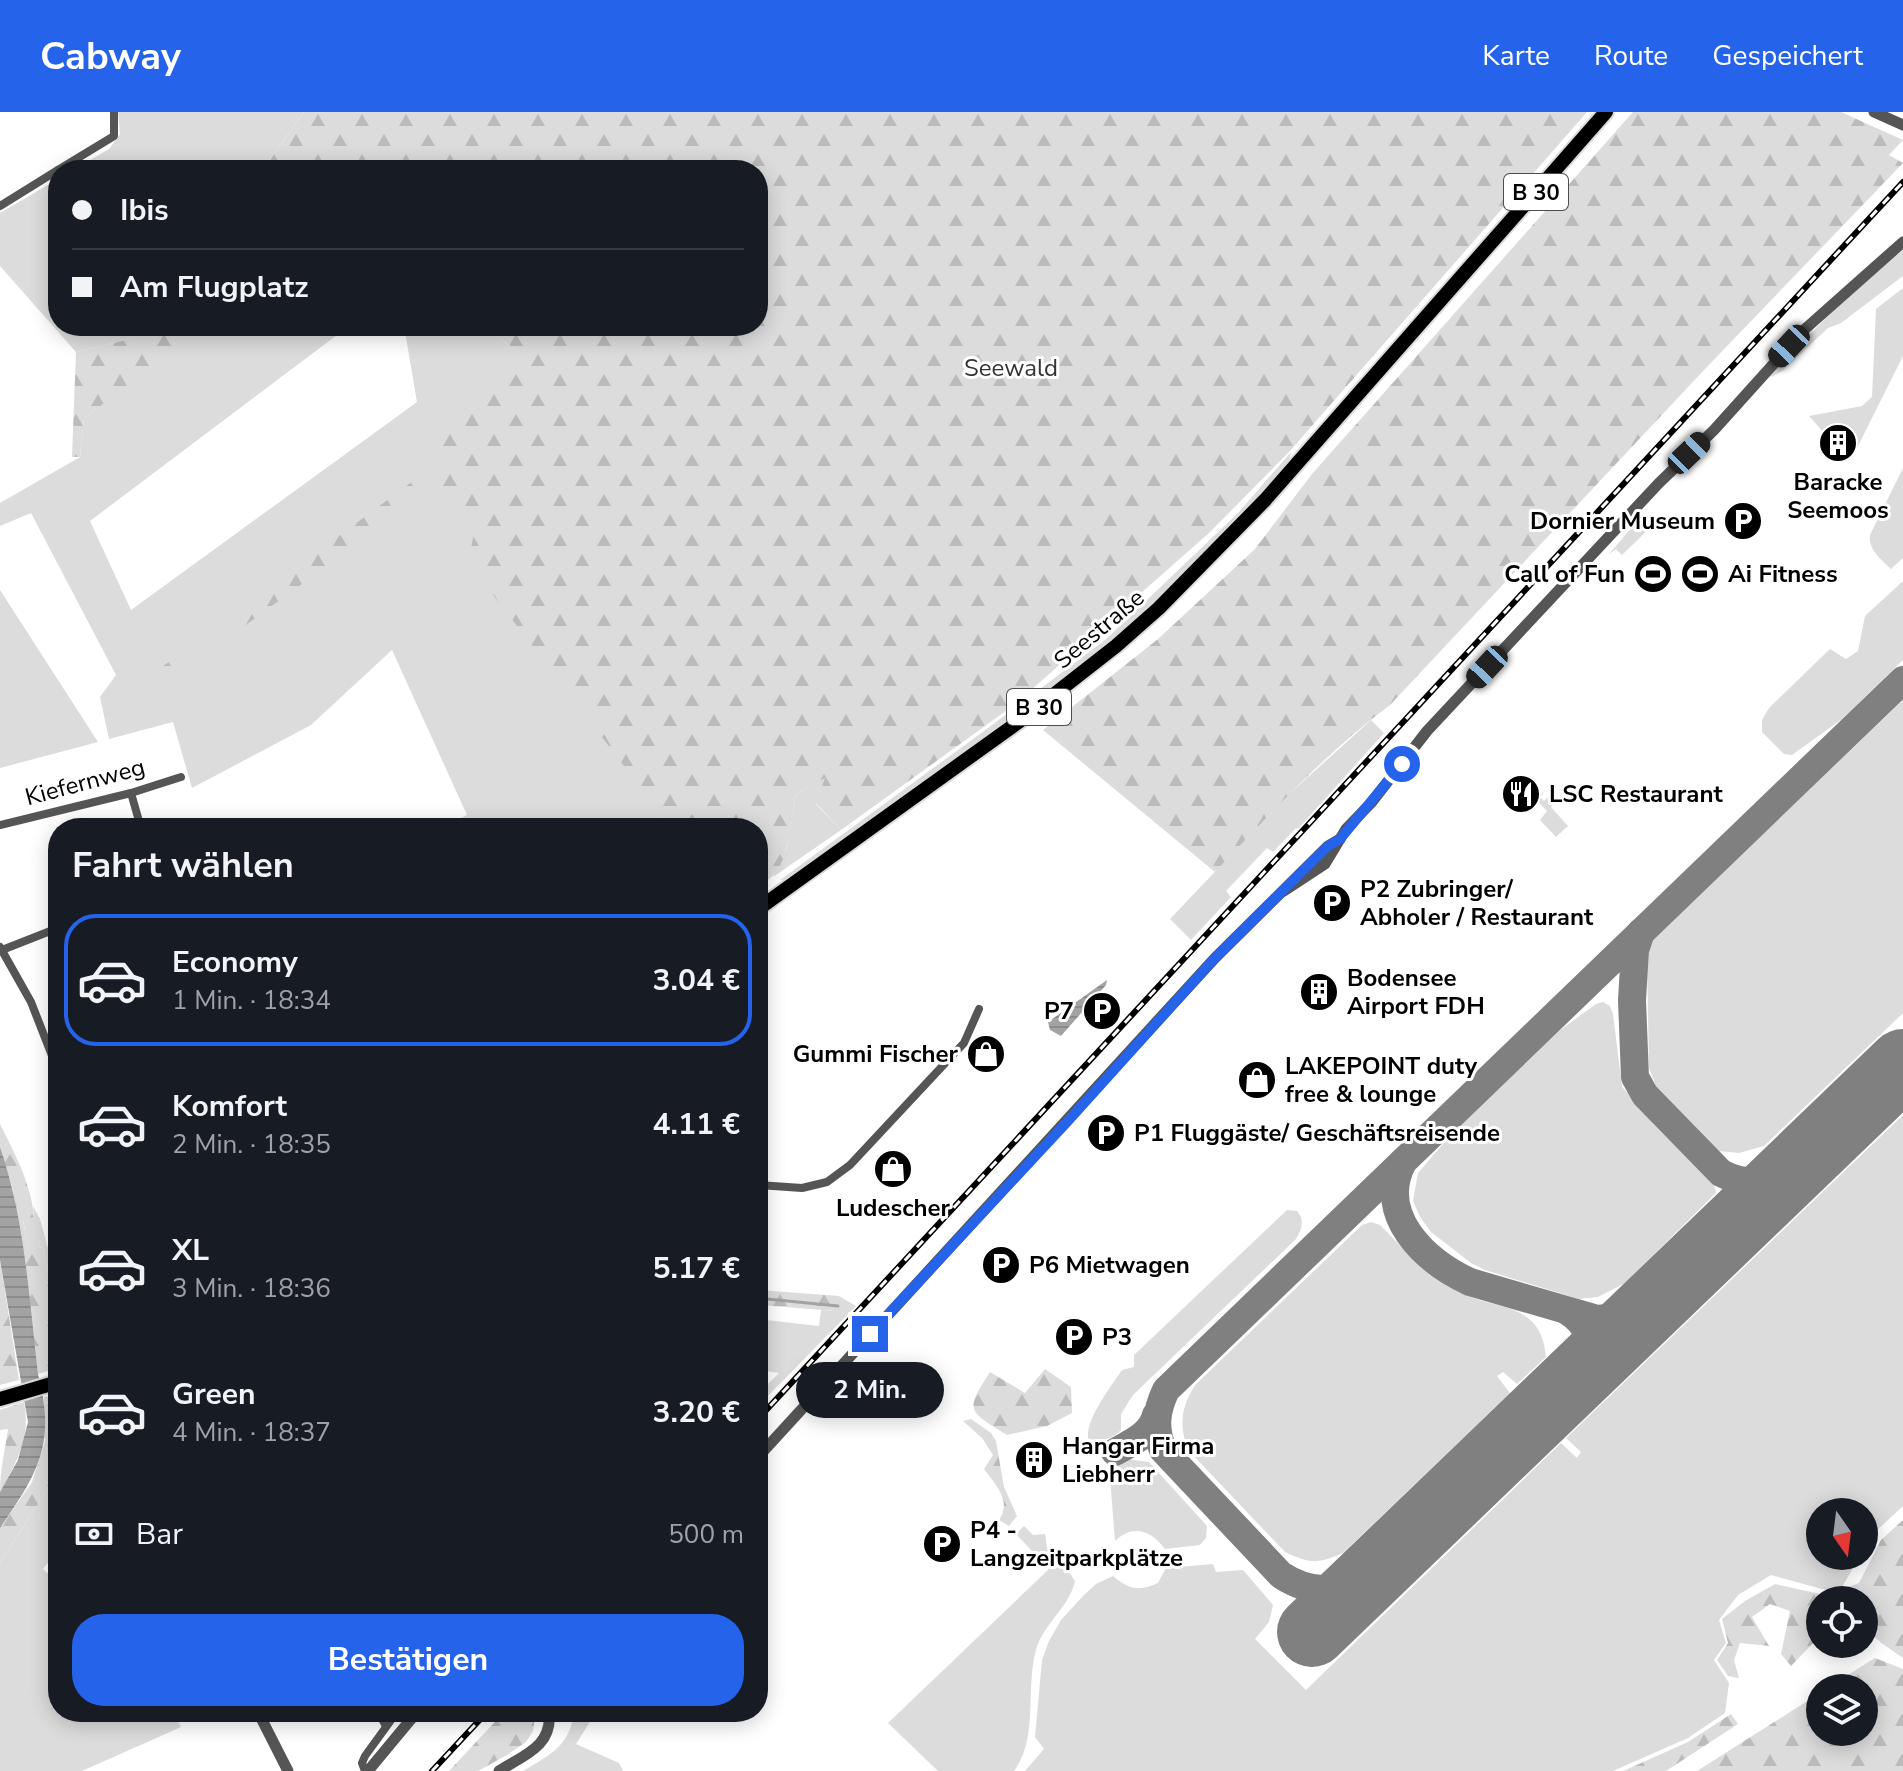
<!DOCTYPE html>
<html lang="de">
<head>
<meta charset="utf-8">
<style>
	body { margin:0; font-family:"Nunito Sans",sans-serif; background:#242831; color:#f1f3f6; height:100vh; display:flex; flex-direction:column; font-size:30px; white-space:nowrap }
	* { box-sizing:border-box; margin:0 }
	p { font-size:26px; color:#9ea1a6 }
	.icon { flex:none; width:44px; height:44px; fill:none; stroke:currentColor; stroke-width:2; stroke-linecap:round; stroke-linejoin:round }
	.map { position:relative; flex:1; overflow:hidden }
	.panel { position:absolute; left:48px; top:706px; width:720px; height:904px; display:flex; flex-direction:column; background:#171b24; border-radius:32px; box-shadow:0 4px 20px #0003 }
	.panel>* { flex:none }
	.top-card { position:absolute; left:48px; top:48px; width:720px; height:176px; border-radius:32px; box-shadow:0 4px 20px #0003; display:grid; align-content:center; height:176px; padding:0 24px; background:#171b24 }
	.needle { width:52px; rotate:166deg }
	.buttons { position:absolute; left:1806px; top:1386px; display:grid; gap:16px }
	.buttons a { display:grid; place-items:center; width:72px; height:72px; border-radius:50%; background:#171b24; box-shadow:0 4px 20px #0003; font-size:40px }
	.end { position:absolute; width:36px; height:36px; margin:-18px; border:10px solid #2563eb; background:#fff; box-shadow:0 0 0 4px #fff }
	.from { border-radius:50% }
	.bubble { position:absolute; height:56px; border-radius:28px; background:#171b24; box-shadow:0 4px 20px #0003; font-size:26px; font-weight:700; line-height:56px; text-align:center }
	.car { position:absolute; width:24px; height:48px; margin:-24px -12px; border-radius:10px; box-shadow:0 0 6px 2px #0007; background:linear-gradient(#222 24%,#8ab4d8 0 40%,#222 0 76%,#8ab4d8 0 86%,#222 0) }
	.top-card b { display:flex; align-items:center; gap:28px; height:76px; font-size:30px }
	.top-card b+b { border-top:2px solid #363941 }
	.top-card i { width:20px; height:20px; background:#f1f3f6 }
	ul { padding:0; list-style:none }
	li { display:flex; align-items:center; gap:24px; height:132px; margin:0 16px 12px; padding:0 8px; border:4px solid transparent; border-radius:32px }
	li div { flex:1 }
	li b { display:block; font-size:30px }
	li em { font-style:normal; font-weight:700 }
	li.active { border-color:#2563eb }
	li>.icon { width:72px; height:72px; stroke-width:1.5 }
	h2 { padding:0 24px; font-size:36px; line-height:96px }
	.pay { display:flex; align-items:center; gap:20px; height:88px; padding:0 24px; font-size:30px }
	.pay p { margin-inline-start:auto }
	.action { display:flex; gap:16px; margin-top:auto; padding:16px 24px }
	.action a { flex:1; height:92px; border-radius:32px; background:#2563eb; color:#fff; font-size:32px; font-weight:700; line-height:92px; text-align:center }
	header { display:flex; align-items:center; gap:48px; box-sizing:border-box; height:112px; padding:0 40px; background:#2563eb; color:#fff }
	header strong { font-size:38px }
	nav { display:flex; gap:44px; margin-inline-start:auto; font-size:28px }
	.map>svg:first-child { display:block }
	.green { fill:#dcdcdc }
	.forest { fill:url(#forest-firs) }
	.water { fill:url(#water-rules) }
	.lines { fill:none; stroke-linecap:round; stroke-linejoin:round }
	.stream { stroke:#a3a3a3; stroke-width:3 }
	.taxiway { stroke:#808080; stroke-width:28 }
	.runway { stroke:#808080; stroke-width:70 }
	.primary-casing { stroke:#dbdbdb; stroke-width:18 }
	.minor { stroke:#555; stroke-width:8 }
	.tertiary { stroke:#555; stroke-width:11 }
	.primary { stroke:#000; stroke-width:14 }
	.rail-casing { stroke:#000; stroke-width:6 }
	.rail { stroke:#fff; stroke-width:3; stroke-dasharray:9; stroke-linecap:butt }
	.route { stroke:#2563eb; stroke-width:10 }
	.labels { text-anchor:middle; stroke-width:6; stroke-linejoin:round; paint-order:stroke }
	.shield { fill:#fff; stroke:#4c4c4c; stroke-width:2 }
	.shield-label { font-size:22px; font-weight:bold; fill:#000 }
	.park-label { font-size:24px; fill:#333; stroke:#fff }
	.poi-label { font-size:24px; font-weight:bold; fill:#000; stroke:#fff; text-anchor:start }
	.street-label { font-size:24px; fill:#000; stroke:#fff }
</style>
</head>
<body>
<header>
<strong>Cabway</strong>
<nav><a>Karte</a><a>Route</a><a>Gespeichert</a></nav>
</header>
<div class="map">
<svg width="1903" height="1659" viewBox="0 0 1903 1659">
	<defs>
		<pattern id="forest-firs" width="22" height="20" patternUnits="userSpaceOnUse" patternTransform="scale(2)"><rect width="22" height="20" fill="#dcdcdc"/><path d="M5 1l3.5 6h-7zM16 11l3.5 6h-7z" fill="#bbb"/></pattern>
		<pattern id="water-rules" width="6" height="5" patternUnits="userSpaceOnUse" patternTransform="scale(2)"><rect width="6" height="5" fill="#a3a3a3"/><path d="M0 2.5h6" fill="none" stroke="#8b8b8b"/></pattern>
	</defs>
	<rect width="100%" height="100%" fill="#fff"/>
	<!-- green -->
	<g class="green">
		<polygon points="118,0 304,0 267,51 278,58 73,58 109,37 120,22"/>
		<polygon points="58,67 58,214 158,214 138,225 76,240 0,154 0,101"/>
		<polygon points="1903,138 1903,164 1841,211 1828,216 1782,259 1772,265 1769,263 1843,189"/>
		<polygon points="1903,176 1903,244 1857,336 1835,314 1825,322 1809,304 1862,294 1872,285 1876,197"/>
		<polygon points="190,214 349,214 90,409 131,498 417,290 404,214 484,214 518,240 478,402 663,705 665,716 440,716 467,703 392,538 311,613 192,676 173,610 109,627 100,585 116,563 31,401 0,414 0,391 80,345 84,306 195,224"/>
		<path d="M 1291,340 C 1289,361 1261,382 1247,397 C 1114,544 949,652 789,767 L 780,768 L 984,619 L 1105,528 L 1238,401 Z"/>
		<path d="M 1903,356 L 1903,446 L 1891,457 C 1881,447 1868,438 1870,423 Z"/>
		<polygon points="1655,406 1658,408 1622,443 1616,437 1609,442 1639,407 1647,414"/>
		<polygon points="1903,469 1903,548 1842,607 1792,643 1784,642 1762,620 1762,608 1769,596 1830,537 1846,547 1858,539 1865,504"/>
		<polygon points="0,478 98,630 0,656"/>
		<polygon points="1903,588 1903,901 1764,1034 1739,1041 1718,1039 1658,979 1649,956 1647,846 1650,830"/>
		<polygon points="1371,608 1384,621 1298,717 1296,716 1273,740 1267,736 1226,779 1231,785 1191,828 1170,807 1287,684"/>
		<polygon points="826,665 816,692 841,718 773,765 787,736 796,682"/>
		<polygon points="1518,670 1540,683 1546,678 1540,685 1544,689 1550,683 1555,690 1551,695 1568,714 1556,725 1540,708 1547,699"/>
		<polygon points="1603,890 1610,894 1613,902 1622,975 1714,1072 1716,1081 1625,1171 1598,1185 1579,1187 1485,1158 1471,1151 1431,1120 1420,1105 1413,1089 1418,1061 1454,1019 1559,919 1596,892"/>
		<path d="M 1903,1003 L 1903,1394 L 1873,1422 L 1864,1438 L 1864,1400 L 1820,1400 L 1820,1444 L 1860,1444 L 1842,1475 L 1826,1478 L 1771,1463 L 1738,1483 L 1719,1508 L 1726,1531 L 1714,1548 L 1729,1571 L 1725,1601 L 1688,1626 L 1613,1659 L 1025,1659 L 1044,1637 L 1035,1625 L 1042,1548 L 1049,1529 L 1061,1508 L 1083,1484 L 1096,1472 L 1113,1464 C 1128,1477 1139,1480 1158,1471 L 1166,1456 L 1213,1452 L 1216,1460 L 1243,1458 L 1273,1493 L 1269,1510 L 1255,1527 L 1306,1578 L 1561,1331 L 1577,1346 L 1581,1340 L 1566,1326 Z"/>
		<polygon points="33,1094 40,1107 58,1173 58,1213 43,1135 28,1138 23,1107 34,1105"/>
		<path d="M 1287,1098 L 1297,1099 C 1305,1108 1302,1117 1296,1127 L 1133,1283 L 1121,1302 L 1121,1318 C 1113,1327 1098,1331 1088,1326 C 1086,1307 1111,1274 1122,1258 L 1134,1255 L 1134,1243 Z"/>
		<path d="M 1371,1110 L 1380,1113 C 1406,1139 1422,1159 1455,1178 C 1494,1200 1541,1187 1546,1245 L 1517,1272 L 1503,1260 L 1497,1264 L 1510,1281 L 1343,1441 C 1318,1452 1310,1452 1285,1440 L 1189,1339 C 1178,1315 1181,1294 1196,1272 L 1362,1113 Z"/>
		<polygon points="839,1184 856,1194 758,1294 758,1282 779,1261 758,1258 758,1207 819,1214 821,1198 835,1199"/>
		<path d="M 1128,1347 L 1149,1350 L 1207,1414 L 1206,1426 L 1200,1433 L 1165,1437 C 1151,1418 1133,1412 1115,1429 L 1110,1365 L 1113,1358 Z"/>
		<polygon points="58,1361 58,1438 43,1457 58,1471 58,1600 173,1600 181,1615 82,1659 0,1659 0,1451"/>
		<path d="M 1024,1414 L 1033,1423 L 1045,1422 L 1048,1442 L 1062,1451 L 1075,1469 C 1069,1496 1043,1512 1036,1538 C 1025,1577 1039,1625 1014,1659 L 938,1659 L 888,1611 L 1049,1457 L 1016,1422 Z"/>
		<path d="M 579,1600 L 596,1600 L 576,1632 L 619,1651 L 623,1659 L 523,1659 C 547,1645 569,1634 573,1605 Z"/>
	</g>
	<!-- forest -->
	<g class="forest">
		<path d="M 304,0 L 1587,0 L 1289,340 L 1209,421 L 1014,593 L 841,718 L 816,691 L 825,666 L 796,682 C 790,710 791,763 758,773 L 758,716 L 665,716 L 663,705 L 468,450 L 478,403 L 443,379 L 441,317 L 518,240 L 484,214 L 758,214 L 758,58 L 262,58 Z"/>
		<path d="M 1633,0 L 1841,0 L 1903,28 L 1889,43 L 1903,51 L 1704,258 L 1390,593 C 1325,641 1270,702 1215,760 L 1043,618 L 1158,527 L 1255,437 L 1312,362 Z"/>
		<polygon points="158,214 190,214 196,224 84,306 80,345 72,345 76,240 138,225"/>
		<polygon points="417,366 422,371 392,406 239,518 227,507"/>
		<polygon points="181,542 189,544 191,553 161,576 147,571 148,564"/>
		<path d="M 0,1012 C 15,1042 31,1071 34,1105 L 23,1108 L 28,1137 L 43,1135 L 58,1213 L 58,1256 L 38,1262 L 13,1078 L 0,1035 Z"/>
		<polygon points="0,1148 19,1268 0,1273"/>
		<polygon points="758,1178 839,1184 836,1199 758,1193"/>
		<path d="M 1045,1257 L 1071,1275 L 1072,1301 L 1047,1314 L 1007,1323 C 968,1298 964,1300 990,1260 L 1025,1281 Z"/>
		<polygon points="58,1282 58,1361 0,1451 0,1416 32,1370 45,1330 44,1285"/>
		<path d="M 24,1290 C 31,1326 17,1349 0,1380 C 0,1358 5,1339 8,1317 L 0,1318 L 0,1298 Z"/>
		<path d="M 971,1307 L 991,1321 L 996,1329 L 1004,1375 L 1017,1404 L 1009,1414 L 999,1408 C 1012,1389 996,1373 984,1357 L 993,1343 L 982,1326 L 963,1309 Z"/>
		<path d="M 1903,1408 L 1903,1546 C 1875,1526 1864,1524 1864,1488 L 1820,1488 L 1820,1524 L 1791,1554 L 1781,1542 L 1790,1499 L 1770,1492 L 1752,1505 L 1769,1534 L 1740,1531 L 1734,1548 L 1739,1566 L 1728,1564 L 1717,1548 L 1728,1531 L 1722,1507 L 1745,1489 L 1775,1472 L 1825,1483 L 1859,1471 L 1881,1428 Z"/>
		<polygon points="1875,1546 1903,1557 1903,1659 1697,1659 1820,1581 1820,1620 1864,1620 1864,1576 1827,1576"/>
		<polygon points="504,1600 530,1600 535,1605 533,1619 526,1630 507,1643 478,1659 449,1659"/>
		<polygon points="1731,1602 1738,1612 1666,1659 1623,1659 1688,1630"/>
	</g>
	<!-- water -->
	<g class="water">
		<polygon points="1107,868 1106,873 1061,924 1050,918 1048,910"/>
		<path d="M 0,1035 C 25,1107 29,1187 38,1262 C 56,1331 39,1360 0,1416 L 0,1380 L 18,1348 L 28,1310 L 0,1148 Z"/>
	</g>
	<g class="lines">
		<!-- stream -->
		<polyline class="stream" points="758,1186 838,1194"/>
		<!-- taxiway -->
		<g class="taxiway">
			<path d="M 1641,820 L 1635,838 L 1632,888 L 1635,965 L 1645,983 L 1721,1061 C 1748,1075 1772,1072 1796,1054"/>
			<path d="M 1403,1050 C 1375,1103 1425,1149 1470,1170 L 1597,1207 L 1628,1204 L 1655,1190"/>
			<path d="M 1567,1199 C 1591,1214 1596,1235 1583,1259"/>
			<path d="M 1115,1340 C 1132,1330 1151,1323 1156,1303"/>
			<path d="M 1375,1459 C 1344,1481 1313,1484 1281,1463 L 1163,1338 C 1154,1316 1156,1299 1166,1278 L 1903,568"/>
		</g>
		<!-- runway -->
		<polyline class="runway" points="1312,1520 1903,952"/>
		<defs>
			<g id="primary">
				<polyline points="758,797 1024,606 1116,534 1159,496 1265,388 1606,0"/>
				<polyline points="0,1287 58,1270"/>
			</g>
		</defs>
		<!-- primary casing -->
		<use href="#primary" class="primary-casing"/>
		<!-- minor -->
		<g class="minor">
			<polyline points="58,58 114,24 114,0"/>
			<polyline points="0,94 58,58"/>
			<polyline points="131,681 141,716"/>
			<polyline points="0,713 131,681 181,665"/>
			<polyline points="0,835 31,890 58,959"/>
			<polyline points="2,838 58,816"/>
			<polyline points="758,1073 802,1076 827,1070 850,1053 964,931 979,897"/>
			<polyline points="378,1600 386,1614"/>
			<polyline points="365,1659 362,1651 365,1644 397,1600"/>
		</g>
		<!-- tertiary -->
		<g class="tertiary">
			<polyline points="1874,0 1903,13"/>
			<polyline points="1284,779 1325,752 1346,717 1371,691 1427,619 1659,371 1714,318 1805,217 1903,130"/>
			<polyline points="758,1345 1215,846 1328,734 1340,727"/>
			<polyline points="258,1600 288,1659"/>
			<polyline points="368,1659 417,1600"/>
			<path d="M 499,1659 C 524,1643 553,1634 549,1600"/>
		</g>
		<!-- primary -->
		<use href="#primary" class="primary"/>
		<defs>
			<g id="rail">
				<polyline points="758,1307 1903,70"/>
				<polyline points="432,1659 487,1600"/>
			</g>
		</defs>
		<!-- rail casing -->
		<use href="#rail" class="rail-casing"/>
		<!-- rail -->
		<use href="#rail" class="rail"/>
	</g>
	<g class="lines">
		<!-- route -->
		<polyline class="route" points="870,1222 1067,1010 1215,846 1328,734 1340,727 1402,652"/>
	</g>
	<!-- icons -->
	<defs>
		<symbol id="building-disc" viewBox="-11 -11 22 22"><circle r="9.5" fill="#000" stroke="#fff"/><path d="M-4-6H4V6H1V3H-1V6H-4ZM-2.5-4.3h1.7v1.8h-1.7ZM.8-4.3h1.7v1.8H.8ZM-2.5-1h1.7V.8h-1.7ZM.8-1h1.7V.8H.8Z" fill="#fff"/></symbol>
		<symbol id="parking-disc" viewBox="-11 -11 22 22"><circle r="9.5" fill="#000" stroke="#fff"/><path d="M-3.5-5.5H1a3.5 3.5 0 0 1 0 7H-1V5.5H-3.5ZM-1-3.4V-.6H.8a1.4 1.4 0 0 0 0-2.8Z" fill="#fff"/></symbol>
		<symbol id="stadium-disc" viewBox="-11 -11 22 22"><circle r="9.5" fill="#000" stroke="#fff"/><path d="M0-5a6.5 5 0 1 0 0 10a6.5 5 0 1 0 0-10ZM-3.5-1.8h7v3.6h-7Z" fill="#fff"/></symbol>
		<symbol id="restaurant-disc" viewBox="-11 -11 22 22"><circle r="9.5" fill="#000" stroke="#fff"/><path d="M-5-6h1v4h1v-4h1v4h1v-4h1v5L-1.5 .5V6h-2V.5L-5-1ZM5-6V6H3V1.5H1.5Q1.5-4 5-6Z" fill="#fff"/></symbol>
		<symbol id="shop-disc" viewBox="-11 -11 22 22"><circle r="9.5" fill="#000" stroke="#fff"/><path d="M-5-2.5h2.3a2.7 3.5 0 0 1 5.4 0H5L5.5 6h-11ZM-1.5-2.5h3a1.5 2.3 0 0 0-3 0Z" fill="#fff"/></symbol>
	</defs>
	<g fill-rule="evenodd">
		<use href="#building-disc" x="1816" y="309" width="44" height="44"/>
		<use href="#parking-disc" x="1721" y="387" width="44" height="44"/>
		<use href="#stadium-disc" x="1631" y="440" width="44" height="44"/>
		<use href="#stadium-disc" x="1678" y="440" width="44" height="44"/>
		<use href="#restaurant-disc" x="1499" y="660" width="44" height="44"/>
		<use href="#parking-disc" x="1310" y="769" width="44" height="44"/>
		<use href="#building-disc" x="1297" y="858" width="44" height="44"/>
		<use href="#parking-disc" x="1080" y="877" width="44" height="44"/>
		<use href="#shop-disc" x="964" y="920" width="44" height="44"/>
		<use href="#shop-disc" x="1235" y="946" width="44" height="44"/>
		<use href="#parking-disc" x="1084" y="999" width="44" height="44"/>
		<use href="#shop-disc" x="871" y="1035" width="44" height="44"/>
		<use href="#parking-disc" x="979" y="1131" width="44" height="44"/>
		<use href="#parking-disc" x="1052" y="1203" width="44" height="44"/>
		<use href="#building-disc" x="1012" y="1326" width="44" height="44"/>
		<use href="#parking-disc" x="920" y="1410" width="44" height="44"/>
	</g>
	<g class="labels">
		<!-- shield labels -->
		<g class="shield">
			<rect x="1504" y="62" width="64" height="36" rx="6"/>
			<rect x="1007" y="577" width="64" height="36" rx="6"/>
		</g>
		<g class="shield-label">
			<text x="1536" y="88">B 30</text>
			<text x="1039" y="603">B 30</text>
		</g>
		<!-- park labels -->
		<g class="park-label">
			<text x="1011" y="264">Seewald</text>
		</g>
		<!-- poi labels -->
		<g class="poi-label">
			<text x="1838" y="378" text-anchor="middle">Baracke<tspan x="1838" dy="28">Seemoos</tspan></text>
			<text x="1715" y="417" text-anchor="end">Dornier Museum</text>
			<text x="1625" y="470" text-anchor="end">Call of Fun</text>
			<text x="1728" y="470">Ai Fitness</text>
			<text x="1549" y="690">LSC Restaurant</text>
			<text x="1360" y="785">P2 Zubringer/<tspan x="1360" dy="28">Abholer / Restaurant</tspan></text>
			<text x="1347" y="874">Bodensee<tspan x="1347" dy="28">Airport FDH</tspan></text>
			<text x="1074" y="907" text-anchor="end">P7</text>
			<text x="958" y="950" text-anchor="end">Gummi Fischer</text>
			<text x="1285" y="962">LAKEPOINT duty<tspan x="1285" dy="28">free &amp; lounge</tspan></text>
			<text x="1134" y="1029">P1 Fluggäste/ Geschäftsreisende</text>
			<text x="893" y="1104" text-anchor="middle">Ludescher</text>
			<text x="1029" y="1161">P6 Mietwagen</text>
			<text x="1102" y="1233">P3</text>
			<text x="1062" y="1342">Hangar Firma<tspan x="1062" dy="28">Liebherr</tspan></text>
			<text x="970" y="1426">P4 -<tspan x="970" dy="28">Langzeitparkplätze</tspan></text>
		</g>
		<!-- street labels -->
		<g class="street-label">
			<text transform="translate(1099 517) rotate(-40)" y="8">Seestraße</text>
			<text transform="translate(85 670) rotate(-15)" y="8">Kiefernweg</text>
		</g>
	</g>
</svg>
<div class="buttons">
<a><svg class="needle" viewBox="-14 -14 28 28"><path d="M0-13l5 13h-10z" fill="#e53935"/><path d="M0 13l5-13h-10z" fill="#9ea1a6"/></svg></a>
<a><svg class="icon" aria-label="locate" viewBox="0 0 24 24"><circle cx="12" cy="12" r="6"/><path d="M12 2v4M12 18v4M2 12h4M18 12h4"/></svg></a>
<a><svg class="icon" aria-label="layers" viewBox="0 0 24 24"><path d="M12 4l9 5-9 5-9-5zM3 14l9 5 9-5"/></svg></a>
</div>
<i class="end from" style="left:1402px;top:652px"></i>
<i class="end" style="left:870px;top:1222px"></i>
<div class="bubble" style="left:796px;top:1250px;width:148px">2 Min.</div>
<i class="car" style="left:1789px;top:234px;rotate:223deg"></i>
<i class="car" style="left:1689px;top:341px;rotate:46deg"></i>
<i class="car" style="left:1487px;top:555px;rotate:223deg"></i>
<div class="top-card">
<b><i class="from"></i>Ibis</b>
<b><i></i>Am Flugplatz</b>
</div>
<section class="panel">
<h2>Fahrt wählen</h2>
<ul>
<li class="active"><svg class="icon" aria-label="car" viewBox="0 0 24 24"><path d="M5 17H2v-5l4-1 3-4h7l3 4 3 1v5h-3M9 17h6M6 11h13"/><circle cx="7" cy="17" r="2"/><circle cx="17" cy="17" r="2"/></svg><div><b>Economy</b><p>1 Min. · 18:34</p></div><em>3.04 €</em></li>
<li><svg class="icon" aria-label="car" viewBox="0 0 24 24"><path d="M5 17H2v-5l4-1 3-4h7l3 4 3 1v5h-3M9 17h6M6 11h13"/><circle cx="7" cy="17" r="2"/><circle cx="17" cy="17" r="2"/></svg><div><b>Komfort</b><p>2 Min. · 18:35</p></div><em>4.11 €</em></li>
<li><svg class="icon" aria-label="car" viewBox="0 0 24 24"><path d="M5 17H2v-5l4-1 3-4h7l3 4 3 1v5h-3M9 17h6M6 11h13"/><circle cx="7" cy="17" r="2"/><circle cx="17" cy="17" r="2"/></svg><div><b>XL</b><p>3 Min. · 18:36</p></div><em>5.17 €</em></li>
<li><svg class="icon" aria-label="car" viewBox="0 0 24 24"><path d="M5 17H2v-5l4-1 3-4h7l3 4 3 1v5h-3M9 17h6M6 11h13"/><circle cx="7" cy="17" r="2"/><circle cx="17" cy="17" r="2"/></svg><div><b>Green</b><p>4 Min. · 18:37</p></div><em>3.20 €</em></li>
</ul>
<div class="pay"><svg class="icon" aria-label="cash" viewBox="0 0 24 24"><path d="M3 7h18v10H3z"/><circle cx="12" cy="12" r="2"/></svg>Bar<p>500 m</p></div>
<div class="action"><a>Bestätigen</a></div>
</section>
</div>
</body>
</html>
